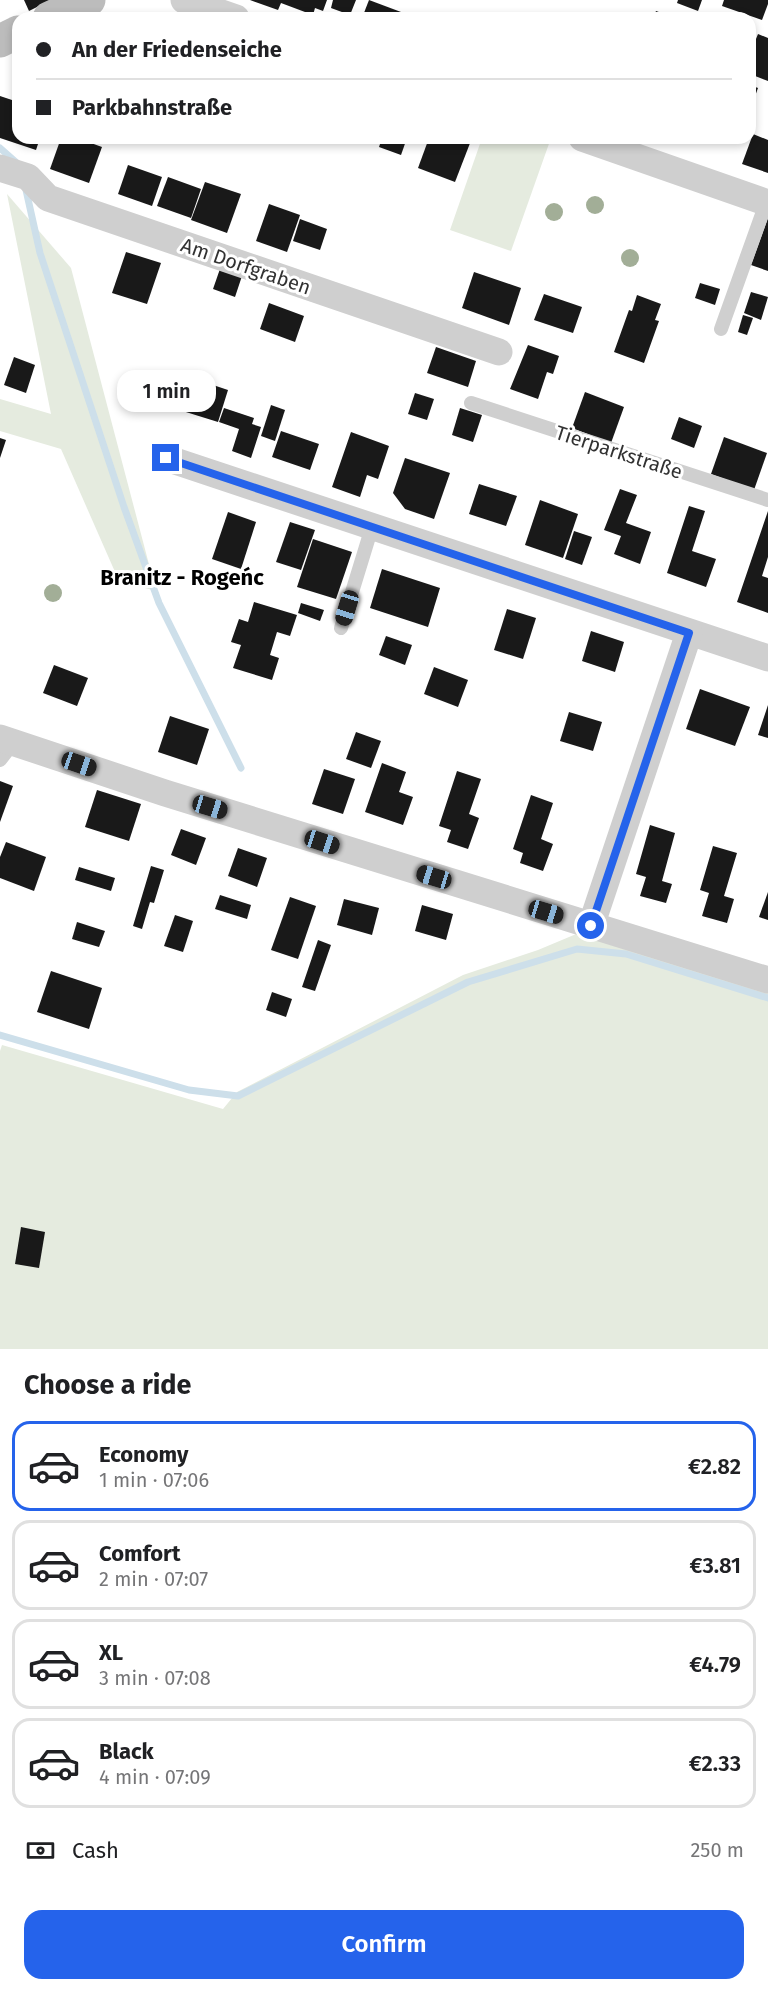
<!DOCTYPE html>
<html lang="en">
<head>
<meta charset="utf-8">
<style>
	body { margin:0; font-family:"Fira Sans",sans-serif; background:#f2f2f2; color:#202124; height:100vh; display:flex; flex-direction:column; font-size:22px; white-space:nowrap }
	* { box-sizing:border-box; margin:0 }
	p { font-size:20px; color:#757577 }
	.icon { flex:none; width:33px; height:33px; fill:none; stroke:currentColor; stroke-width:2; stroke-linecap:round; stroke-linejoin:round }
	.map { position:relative; height:1349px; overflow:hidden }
	.sheet { display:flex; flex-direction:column; background:#fff; flex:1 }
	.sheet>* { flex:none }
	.banner { position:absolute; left:12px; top:12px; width:744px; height:132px; border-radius:18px; box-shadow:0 3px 9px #0003; display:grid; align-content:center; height:132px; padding:0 24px; background:#fff }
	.end { position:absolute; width:27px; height:27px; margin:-14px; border:8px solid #2563eb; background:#fff; box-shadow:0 0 0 3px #fff }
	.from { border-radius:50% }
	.bubble { position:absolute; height:42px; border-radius:18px; background:#fff; box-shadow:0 3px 9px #0003; font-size:20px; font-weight:600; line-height:42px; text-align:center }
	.car { position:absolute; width:18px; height:36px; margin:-18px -9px; border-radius:8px; box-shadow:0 0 4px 2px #0007; background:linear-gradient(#222 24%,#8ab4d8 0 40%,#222 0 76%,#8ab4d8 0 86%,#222 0) }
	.banner b { display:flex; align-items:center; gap:21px; height:57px; font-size:22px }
	.banner b+b { border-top:2px solid #e0e0e0 }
	.banner i { width:15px; height:15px; background:#202124 }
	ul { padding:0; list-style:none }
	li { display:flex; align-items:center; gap:18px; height:90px; margin:0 12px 9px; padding:0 12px; border:3px solid #e0e0e0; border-radius:18px }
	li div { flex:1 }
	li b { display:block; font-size:22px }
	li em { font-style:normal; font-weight:600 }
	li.on { border-color:#2563eb }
	li>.icon { width:54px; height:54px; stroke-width:1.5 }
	h2 { padding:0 24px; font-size:27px; line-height:72px }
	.pay { display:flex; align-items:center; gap:15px; height:66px; padding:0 24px; font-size:22px }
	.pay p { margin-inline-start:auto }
	.action { display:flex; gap:12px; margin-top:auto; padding:12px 24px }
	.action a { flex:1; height:69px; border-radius:18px; background:#2563eb; color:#fff; font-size:24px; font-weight:600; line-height:69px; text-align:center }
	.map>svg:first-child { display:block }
	.green { fill:#e5ebdf }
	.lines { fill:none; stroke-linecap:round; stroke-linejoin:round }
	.stream { stroke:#cddfea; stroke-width:7 }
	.building { fill:#191919 }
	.lane { stroke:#cfcfcf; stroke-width:14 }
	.street { stroke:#cfcfcf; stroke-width:27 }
	.secondary { stroke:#bcbcbc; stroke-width:33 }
	.tree { fill:#a2ae97 }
	.route { stroke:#2563eb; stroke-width:8 }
	.labels { text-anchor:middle; stroke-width:6; stroke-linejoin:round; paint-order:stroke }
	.street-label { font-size:20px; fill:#323232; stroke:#fff }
	.quarter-label { font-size:22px; font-weight:bold; fill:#000; stroke:#fff }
</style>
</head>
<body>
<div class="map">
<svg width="768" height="1349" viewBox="0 0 768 1349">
	<rect width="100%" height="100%" fill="#fff"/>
	<!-- green -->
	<g class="green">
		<polygon points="482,138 551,138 511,251 450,230"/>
		<polygon points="7,194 71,268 156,591 119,581 61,449 0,431 0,399 51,414"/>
		<polygon points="581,932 768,991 768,1349 0,1349 0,1051 2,1045 223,1109 237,1092 463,975 538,950"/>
	</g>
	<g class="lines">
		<!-- stream -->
		<g class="stream">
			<polyline points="0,148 17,163"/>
			<polyline points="26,190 40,253 124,507 159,603 241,768"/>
			<polyline points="0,1035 189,1090 238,1096 468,982 577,949 626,954 768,998"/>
		</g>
	</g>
	<!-- building -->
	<g class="building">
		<polygon points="24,0 51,0 29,11"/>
		<polygon points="250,0 327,0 323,11 315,8 313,15 281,3 278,10"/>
		<polygon points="333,0 356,0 350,15 331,8"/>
		<polygon points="369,0 409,15 408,18 362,18"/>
		<polygon points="678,0 702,0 698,11 677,3"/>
		<polygon points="724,0 768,0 768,4 762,20 722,6"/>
		<polygon points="656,11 676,18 653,18"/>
		<polygon points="758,34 768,38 768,81 750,74 750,54"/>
		<polygon points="750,85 758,88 754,99 750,98"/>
		<polygon points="0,96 18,102 18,138 40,138 36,150 0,138"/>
		<polygon points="753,134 768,140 768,173 742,164"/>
		<polygon points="61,138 77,138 102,147 89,183 50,169"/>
		<polygon points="330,138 345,138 343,143"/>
		<polygon points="382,138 407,138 401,155 379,147"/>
		<polygon points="429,138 472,138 455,182 418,168"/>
		<polygon points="128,165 162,177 152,206 118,194"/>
		<polygon points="168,177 201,189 191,218 157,206"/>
		<polygon points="205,182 241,194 227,233 191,220"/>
		<polygon points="269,204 300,215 287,252 256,241"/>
		<polygon points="768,218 768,271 751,265"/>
		<polygon points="300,219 327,229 320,250 293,241"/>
		<polygon points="126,252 161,263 147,304 112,293"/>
		<polygon points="221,266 243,273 235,297 213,289"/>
		<polygon points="474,272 521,288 509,325 462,308"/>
		<polygon points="700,283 720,289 715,305 695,298"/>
		<polygon points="751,292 768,297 761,320 744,313"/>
		<polygon points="544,294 582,307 573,333 534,320"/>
		<polygon points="637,295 661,304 655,320 659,321 644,363 614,352 629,310 632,311"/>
		<polygon points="269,303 304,316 295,342 260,329"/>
		<polygon points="743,315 753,318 747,335 738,332"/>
		<polygon points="528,345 559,356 553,374 547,372 538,399 510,389"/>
		<polygon points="436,347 476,361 468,387 427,373"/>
		<polygon points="14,357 35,365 26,393 4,385"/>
		<polygon points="183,375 228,390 218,422 173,408"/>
		<polygon points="585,392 624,407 611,443 572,428"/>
		<polygon points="415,393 434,399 427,420 408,414"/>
		<polygon points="271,405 285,410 275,441 261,436"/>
		<polygon points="224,408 254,418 252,424 261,427 251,458 232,451 239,429 219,422"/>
		<polygon points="460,408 482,415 473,442 452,435"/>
		<polygon points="679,417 702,426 694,448 671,439"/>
		<polygon points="281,431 319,444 310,470 272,457"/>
		<polygon points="351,432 389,446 378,479 367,475 360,497 332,487"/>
		<polygon points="724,437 767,453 754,490 711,474"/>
		<polygon points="0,438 6,440 0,458"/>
		<polygon points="405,458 450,473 434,519 405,509 393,493"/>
		<polygon points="479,484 517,496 506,526 469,514"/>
		<polygon points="620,489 637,495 626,523 651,532 640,564 614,554 621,536 604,530"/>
		<polygon points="540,500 578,514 563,558 525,545"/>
		<polygon points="689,506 705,511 692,551 716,559 706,587 667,573"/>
		<polygon points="768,511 768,557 762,576 768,578 768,613 737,602"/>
		<polygon points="228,512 256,522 241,569 212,559"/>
		<polygon points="290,522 315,530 301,570 276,562"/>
		<polygon points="574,531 592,537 582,565 565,559"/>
		<polygon points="313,539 352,552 336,599 297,587"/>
		<polygon points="382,569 440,588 428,627 370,608"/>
		<polygon points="254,602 297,615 290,636 277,632 270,655 279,658 272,680 233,668 241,645 231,642 239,619 248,622"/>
		<polygon points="301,603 324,610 320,621 298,613"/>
		<polygon points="507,609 536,618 523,659 494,650"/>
		<polygon points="591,631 624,642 615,672 582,661"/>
		<polygon points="386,636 412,645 405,665 379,655"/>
		<polygon points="54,665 88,678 77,706 43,693"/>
		<polygon points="434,667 468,680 458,707 424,694"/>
		<polygon points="700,689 750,707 735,746 686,729"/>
		<polygon points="768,705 768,738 758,735"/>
		<polygon points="569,712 602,722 593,751 560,741"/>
		<polygon points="170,716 209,729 197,765 158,752"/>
		<polygon points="356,732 381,741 371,768 346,759"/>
		<polygon points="382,763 406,772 399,792 413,797 403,825 365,812"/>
		<polygon points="324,769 355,779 343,814 312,804"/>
		<polygon points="457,771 481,779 469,814 479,818 468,849 447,842 451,830 439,826"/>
		<polygon points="0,781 13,786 0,822"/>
		<polygon points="97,790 141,804 129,841 85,827"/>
		<polygon points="531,795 553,803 541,839 553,844 543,871 520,863 523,853 513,849"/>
		<polygon points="650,825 675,833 662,881 672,884 666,903 640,896 646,877 636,874"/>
		<polygon points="181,829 206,838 196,865 171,855"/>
		<polygon points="6,842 46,857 34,891 0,878 0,857"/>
		<polygon points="713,846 737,853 724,896 734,899 727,923 702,916 709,893 700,890"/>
		<polygon points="238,848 267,858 257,887 228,876"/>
		<polygon points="151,866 164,870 154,903 150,902 142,929 133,926"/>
		<polygon points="79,867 115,878 111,891 75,880"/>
		<polygon points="768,892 768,920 759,917"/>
		<polygon points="220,895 251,905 247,919 215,909"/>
		<polygon points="290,897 316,906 298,959 271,950"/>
		<polygon points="344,899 379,908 372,935 337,925"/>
		<polygon points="422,905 453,914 446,940 415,931"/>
		<polygon points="175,915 193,921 183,952 164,946"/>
		<polygon points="77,922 105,931 99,947 72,939"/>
		<polygon points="318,940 331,945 315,991 302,987"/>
		<polygon points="51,971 102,988 89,1029 37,1012"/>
		<polygon points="272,992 292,999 286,1017 266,1010"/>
		<polygon points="21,1227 45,1232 39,1268 15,1264"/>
	</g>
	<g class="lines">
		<!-- lane -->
		<g class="lane">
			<polyline points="721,329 766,203"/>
			<polyline points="471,403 768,500"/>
			<polyline points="341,628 372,527"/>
			<polyline points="0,760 14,742"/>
		</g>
		<!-- street -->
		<g class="street">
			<polyline points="184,0 236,18"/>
			<polyline points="582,138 768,203"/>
			<polyline points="0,168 28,177 48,198 499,352"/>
			<polyline points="166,458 768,658"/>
			<polyline points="0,738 165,793 768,980"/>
			<polyline points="591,926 689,633"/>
		</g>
		<!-- secondary -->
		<g class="secondary">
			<polyline points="49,18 89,0"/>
			<polyline points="0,41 18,32"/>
		</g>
	</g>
	<!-- trees -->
	<g class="tree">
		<circle cx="595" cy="205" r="9"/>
		<circle cx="554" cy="212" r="9"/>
		<circle cx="630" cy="258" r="9"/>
		<circle cx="53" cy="593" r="9"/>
	</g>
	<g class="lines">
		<!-- route -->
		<polyline class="route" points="166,458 689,633 591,926"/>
	</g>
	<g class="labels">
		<!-- street labels -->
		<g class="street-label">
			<text transform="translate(246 266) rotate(19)" y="7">Am Dorfgraben</text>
			<text transform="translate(619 452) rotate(18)" y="7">Tierparkstraße</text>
		</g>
		<!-- quarter labels -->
		<g class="quarter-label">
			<text x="182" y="585">Branitz - Rogeńc</text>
		</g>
	</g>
</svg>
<i class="end from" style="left:591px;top:926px"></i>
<i class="end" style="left:166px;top:458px"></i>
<div class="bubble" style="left:117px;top:370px;width:99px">1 min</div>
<i class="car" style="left:347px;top:608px;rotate:197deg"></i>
<i class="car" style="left:79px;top:764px;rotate:109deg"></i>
<i class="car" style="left:210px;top:807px;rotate:107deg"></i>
<i class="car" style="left:322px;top:842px;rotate:108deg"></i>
<i class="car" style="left:434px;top:877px;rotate:287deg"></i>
<i class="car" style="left:546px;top:912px;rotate:107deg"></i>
<div class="banner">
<b><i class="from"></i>An der Friedenseiche</b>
<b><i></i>Parkbahnstraße</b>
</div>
</div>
<section class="sheet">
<h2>Choose a ride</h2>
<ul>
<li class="on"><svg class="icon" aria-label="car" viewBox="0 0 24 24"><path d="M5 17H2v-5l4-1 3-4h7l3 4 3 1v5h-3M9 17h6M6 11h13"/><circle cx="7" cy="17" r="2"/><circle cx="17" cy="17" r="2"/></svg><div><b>Economy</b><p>1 min · 07:06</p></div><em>€2.82</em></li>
<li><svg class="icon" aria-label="car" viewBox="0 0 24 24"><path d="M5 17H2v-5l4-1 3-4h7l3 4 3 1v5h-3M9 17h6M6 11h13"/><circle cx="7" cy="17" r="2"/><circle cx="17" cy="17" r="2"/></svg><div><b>Comfort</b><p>2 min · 07:07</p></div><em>€3.81</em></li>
<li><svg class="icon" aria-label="car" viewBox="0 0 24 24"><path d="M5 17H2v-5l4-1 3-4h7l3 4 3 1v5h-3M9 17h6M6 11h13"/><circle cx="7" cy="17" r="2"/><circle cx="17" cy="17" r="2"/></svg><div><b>XL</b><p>3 min · 07:08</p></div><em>€4.79</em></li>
<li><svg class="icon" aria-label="car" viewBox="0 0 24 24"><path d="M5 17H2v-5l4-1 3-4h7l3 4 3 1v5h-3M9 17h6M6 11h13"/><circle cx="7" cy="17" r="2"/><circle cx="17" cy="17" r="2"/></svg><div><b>Black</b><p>4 min · 07:09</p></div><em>€2.33</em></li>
</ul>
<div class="pay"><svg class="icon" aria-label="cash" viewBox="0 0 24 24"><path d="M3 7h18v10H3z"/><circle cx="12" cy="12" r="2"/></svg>Cash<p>250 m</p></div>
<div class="action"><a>Confirm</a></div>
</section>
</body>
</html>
